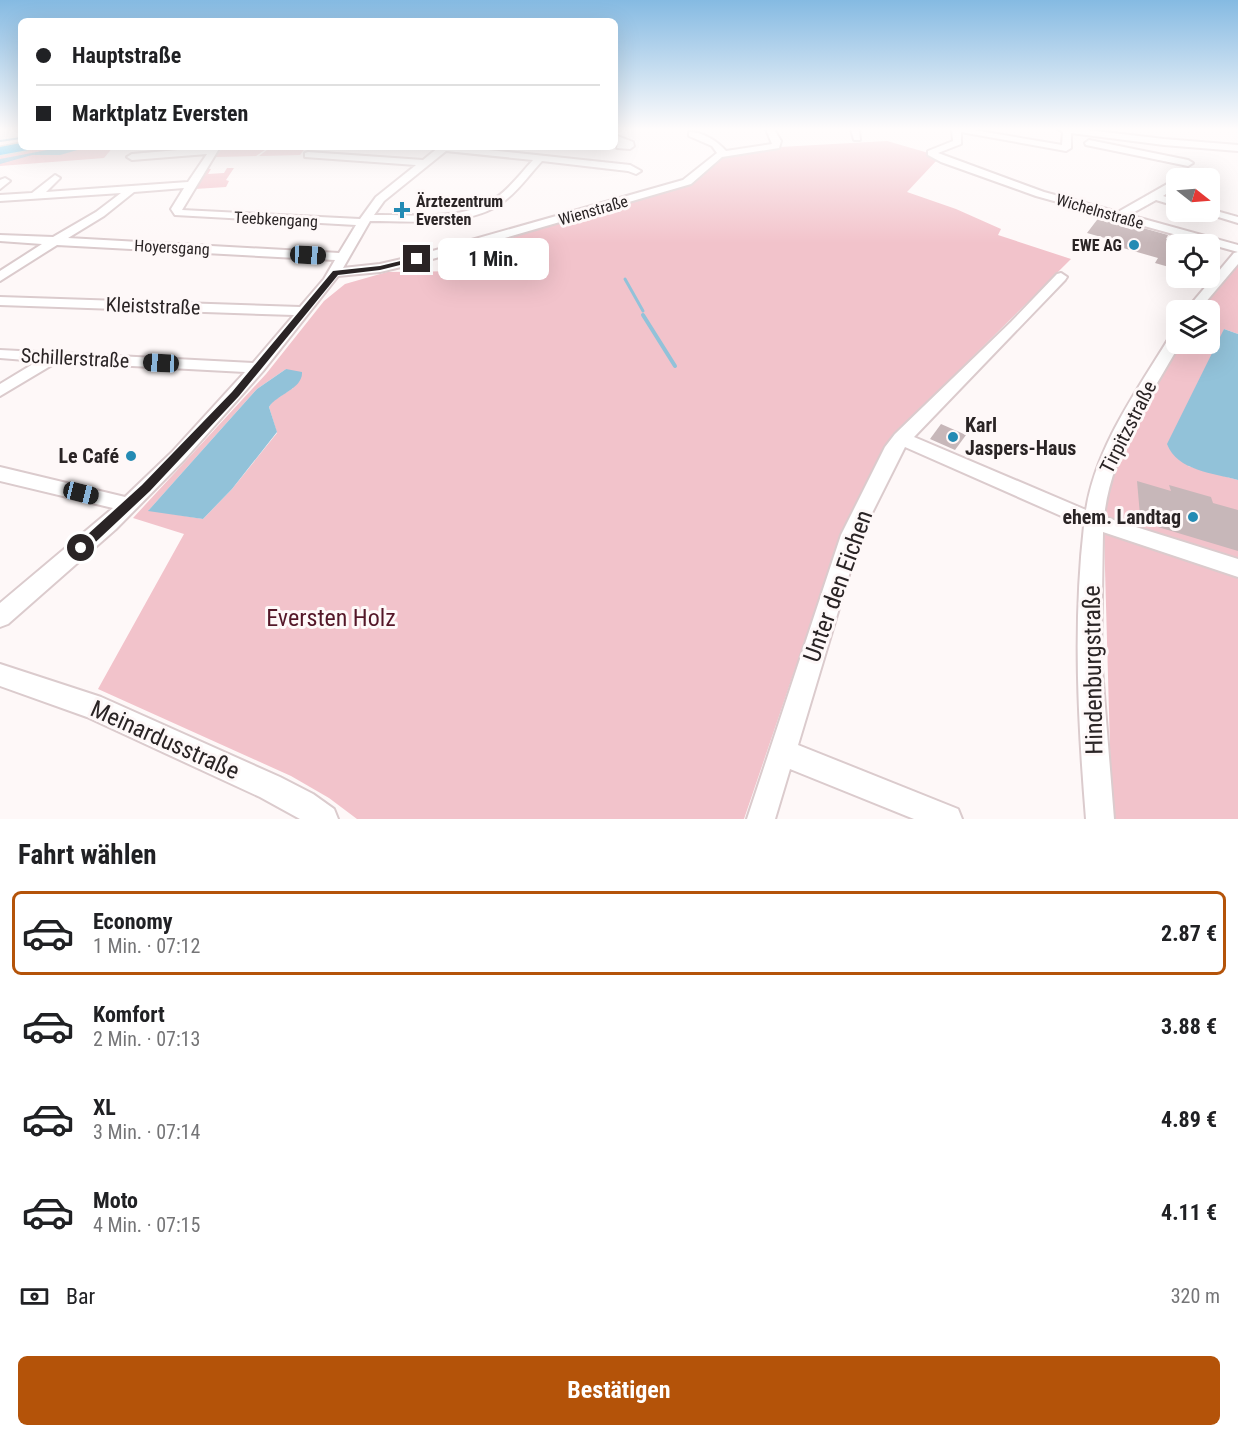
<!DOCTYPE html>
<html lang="de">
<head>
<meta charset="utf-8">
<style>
	body { margin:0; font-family:"Roboto Condensed",sans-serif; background:#f6f6f6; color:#202124; height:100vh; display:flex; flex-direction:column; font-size:22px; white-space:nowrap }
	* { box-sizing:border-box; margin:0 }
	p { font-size:20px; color:#757577 }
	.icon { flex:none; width:33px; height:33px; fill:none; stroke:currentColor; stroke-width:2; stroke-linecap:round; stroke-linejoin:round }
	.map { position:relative; height:819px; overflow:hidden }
	.panel { display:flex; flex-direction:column; background:#fff; flex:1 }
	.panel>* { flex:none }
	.top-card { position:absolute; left:18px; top:18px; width:600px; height:132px; border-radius:9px; box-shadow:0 6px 24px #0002; display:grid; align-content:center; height:132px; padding:0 18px; background:#fff }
	.needle { width:39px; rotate:107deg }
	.buttons { position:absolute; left:1166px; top:168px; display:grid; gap:12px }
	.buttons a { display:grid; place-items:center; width:54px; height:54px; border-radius:9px; background:#fff; box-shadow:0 6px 24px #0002; font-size:30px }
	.end { position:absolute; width:27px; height:27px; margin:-14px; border:8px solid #2a2425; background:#fff; box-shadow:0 0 0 3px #fff }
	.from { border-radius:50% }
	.bubble { position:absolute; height:42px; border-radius:9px; background:#fff; box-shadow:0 6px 24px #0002; font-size:20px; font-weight:700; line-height:42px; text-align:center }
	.car { position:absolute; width:18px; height:36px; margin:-18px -9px; border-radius:8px; box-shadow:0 0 4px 2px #0007; background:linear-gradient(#222 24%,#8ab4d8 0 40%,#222 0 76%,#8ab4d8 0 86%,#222 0) }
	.top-card b { display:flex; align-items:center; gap:21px; height:57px; font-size:22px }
	.top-card b+b { border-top:2px solid #e0e0e0 }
	.top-card i { width:15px; height:15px; background:#202124 }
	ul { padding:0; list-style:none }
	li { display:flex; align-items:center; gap:18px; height:84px; margin:0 12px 9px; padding:0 6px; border:3px solid transparent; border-radius:9px }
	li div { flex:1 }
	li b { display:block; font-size:22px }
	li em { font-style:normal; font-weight:700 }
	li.current { border-color:#b45309 }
	li>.icon { width:54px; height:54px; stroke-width:1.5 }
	h2 { padding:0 18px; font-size:27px; line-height:72px }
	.pay { display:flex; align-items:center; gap:15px; height:66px; padding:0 18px; font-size:22px }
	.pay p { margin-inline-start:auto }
	.primary-button { display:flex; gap:12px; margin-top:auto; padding:12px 18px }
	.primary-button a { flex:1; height:69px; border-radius:9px; background:#b45309; color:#fff; font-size:24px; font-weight:700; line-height:69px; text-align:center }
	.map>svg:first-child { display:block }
	.green { fill:#f2c3cb; fill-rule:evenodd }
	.water { fill:#92c2d9 }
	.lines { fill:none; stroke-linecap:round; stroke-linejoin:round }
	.stream-far2 { stroke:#92c2d9; stroke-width:2 }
	.stream-far1 { stroke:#92c2d9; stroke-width:3 }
	.stream { stroke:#92c2d9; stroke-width:4 }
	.building { fill:#c7b7b9 }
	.minor-casing { stroke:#dbcbcd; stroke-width:4 }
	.highway-casing { stroke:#d4d3d3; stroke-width:3 }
	.minor { fill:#fff; fill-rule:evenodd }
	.highway { fill:#39bdf1; fill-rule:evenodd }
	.route { fill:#2a2425 }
	.poi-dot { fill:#248bb4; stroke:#fef8f8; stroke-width:2 }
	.labels { text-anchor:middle; stroke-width:6; stroke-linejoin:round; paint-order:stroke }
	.far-poi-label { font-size:16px; font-weight:bold; fill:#2a2425; stroke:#fef8f8; text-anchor:start }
	.far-street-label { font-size:16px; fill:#2a2425; stroke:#fef8f8 }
	.street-label { font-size:20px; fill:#2a2425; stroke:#fef8f8 }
	.poi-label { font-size:20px; font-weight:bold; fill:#2a2425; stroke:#fef8f8; text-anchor:end }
	.near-street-label { font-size:24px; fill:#2a2425; stroke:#fef8f8 }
	.near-park-label { font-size:24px; fill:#541728; stroke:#fef8f8 }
</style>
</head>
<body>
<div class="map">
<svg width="1238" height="819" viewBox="0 0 1238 819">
	<rect width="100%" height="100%" fill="#fef8f8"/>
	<!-- green -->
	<g class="green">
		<path d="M 887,141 L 932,154 L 937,160 L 907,192 L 956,209 L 1001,229 L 998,235 L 1071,259 L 893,436 L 857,504 L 795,669 L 744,819 L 357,819 L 329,798 L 291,776 L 98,689 L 184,534 L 133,518 L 266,374 L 324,301 L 345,284 L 387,272 L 542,270 L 510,234 L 677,185 L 716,157 L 780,147 ZM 286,369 L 293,388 L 273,401 L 269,407 L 277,433 L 232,489 L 203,519 L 149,510 L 257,389 Z"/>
		<polygon points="36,147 113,147 104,158 0,166 0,154"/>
		<polygon points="223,147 269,147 256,156 215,157"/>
		<polygon points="271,147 306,147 300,155 259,156"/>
		<polygon points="227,168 234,168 226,180 229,181 226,187 195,189 208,169 211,169 208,174 224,173"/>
		<polygon points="1238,256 1238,334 1224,329 1188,466 1238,480 1238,568 1095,522 1100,485 1176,344 1209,344 1209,310 1192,310"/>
		<polygon points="1113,533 1238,574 1238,819 1112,819 1104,534"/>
	</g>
	<!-- water -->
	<g class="water">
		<polygon points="63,147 88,147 60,155 32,155 0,164 0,159"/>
		<path d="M 1224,329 L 1238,334 L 1238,480 C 1214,473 1177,471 1167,444 Z"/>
		<path d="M 286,369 L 302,372 C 303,389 277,394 269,407 L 277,432 L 232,489 L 203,519 L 148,511 L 257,389 Z"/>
	</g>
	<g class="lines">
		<!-- stream-far2 -->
		<polyline class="stream-far2" points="0,141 21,138"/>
		<!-- stream-far1 -->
		<polyline class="stream-far1" points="625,279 643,311"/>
		<!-- stream -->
		<polyline class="stream" points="643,315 675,366"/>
	</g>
	<!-- building -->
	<g class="building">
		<polygon points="1100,216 1168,235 1166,239 1176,242 1176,269 1155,263 1158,258 1116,246 1119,242 1087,233"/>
		<polygon points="941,424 966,435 955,450 930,439"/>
		<polygon points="1137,481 1171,491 1169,485 1211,497 1213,503 1238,510 1238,551 1158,527 1157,520 1140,515"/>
	</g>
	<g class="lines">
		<defs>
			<g id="minor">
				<path d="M 766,129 L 774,129 L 781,141 L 779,148 L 722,157 L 691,184 L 422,262 L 380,272 L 338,276 L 263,371 L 184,460 L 116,529 L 8,624 L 0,627 L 0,603 L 113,508 L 0,481 L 0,467 L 125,497 L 172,452 L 245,372 L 57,362 L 0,396 L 0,384 L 38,361 L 0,358 L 0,350 L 253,363 L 294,315 L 0,305 L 0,297 L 300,307 L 324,279 L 335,260 L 57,245 L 0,281 L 0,271 L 42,244 L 0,241 L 0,235 L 53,237 L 96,212 L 121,193 L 0,201 L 0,195 L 32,193 L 55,175 L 60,178 L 46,192 L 188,182 L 207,154 L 132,160 L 127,157 L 132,154 L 212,147 L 220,147 L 182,210 L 360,219 L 376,197 L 416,165 L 305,157 L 305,153 L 308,152 L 423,160 L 439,147 L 460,147 L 630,165 L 641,171 L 636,174 L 628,171 L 542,161 C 529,175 518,191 503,202 C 471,227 409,221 370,221 L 343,268 L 380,264 L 415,256 L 683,180 L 717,153 L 712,146 L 689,136 L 689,132 C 703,132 717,141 726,151 L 772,144 ZM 446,151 L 533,160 C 521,173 511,187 497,197 C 465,222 412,214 374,215 L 384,201 ZM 184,188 L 171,209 L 175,215 L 356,225 L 339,253 L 68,238 L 104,216 L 134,192 Z"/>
				<polygon points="851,129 859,129 860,140 854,140"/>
				<polygon points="952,129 968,129 1062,145 1063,132 1058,129 1079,129 1164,139 1238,145 1238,151 1164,145 1071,133 1071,148 1066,151 961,132 961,144 938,153 1044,192 1118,212 1176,179 1176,187 1163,196 1176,200 1176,206 1156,200 1129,215 1238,245 1238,264 1199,310 1186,310 1234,253 1238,252 1036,196 941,162 928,155 928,151 953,141"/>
				<polygon points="615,135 633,142 634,146 630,149 617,148 618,142 615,141"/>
				<polygon points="1089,140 1188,160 1193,163 1188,166 1086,145 1085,143"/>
				<polygon points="5,178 10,181 0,189 0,180"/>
				<polygon points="1209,209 1238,217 1238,223 1202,212 1209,212"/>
				<path d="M 1061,273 L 1067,277 L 1065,280 L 914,437 L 1086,510 C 1096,447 1136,392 1169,338 L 1176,334 L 1176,344 L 1180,344 C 1149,398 1111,453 1104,517 L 1238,559 L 1238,577 L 1103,532 L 1101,657 L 1114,819 L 1086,819 C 1078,721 1073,623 1084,526 L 905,447 L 861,535 L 798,745 L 958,809 L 962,819 L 914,819 L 790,769 L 775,819 L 747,819 L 841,535 L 885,447 L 895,434 L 1011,322 L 1057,274 Z"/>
				<polygon points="0,664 101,697 280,777 313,794 334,809 338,819 300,819 260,797 87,717 0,686"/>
			</g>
			<polygon id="highway" points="21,143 21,147 30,147 28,150 0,155 0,147"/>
		</defs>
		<!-- minor casing -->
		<use href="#minor" class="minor-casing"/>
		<!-- highway casing -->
		<use href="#highway" class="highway-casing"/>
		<!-- minor -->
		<use href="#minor" class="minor"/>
		<!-- highway -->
		<use href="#highway" class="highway"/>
	</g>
	<!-- sky -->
	<linearGradient id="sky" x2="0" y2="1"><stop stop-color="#85bae2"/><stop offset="0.53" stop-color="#fffcfc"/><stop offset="1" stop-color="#fffcfc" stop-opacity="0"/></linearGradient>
	<rect width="1238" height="243" fill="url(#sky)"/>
	<!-- route -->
	<polygon class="route" points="417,257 420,260 380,270 338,275 239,396 150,491 85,552 76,552 76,545 142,485 232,392 333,271 380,266"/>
	<!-- markers -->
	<g class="poi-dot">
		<path d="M399 201h6v6h6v6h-6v6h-6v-6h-6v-6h6z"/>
		<circle cx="1134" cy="245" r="6"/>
		<circle cx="953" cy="437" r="6"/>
		<circle cx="131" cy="456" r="6"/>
		<circle cx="1193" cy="517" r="6"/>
	</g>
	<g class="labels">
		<!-- far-poi labels -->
		<g class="far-poi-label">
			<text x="416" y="207">Ärztezentrum<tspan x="416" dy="18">Eversten</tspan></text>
			<text x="1122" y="251" text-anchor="end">EWE AG</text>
		</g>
		<!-- far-street labels -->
		<g class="far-street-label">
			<text transform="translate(593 210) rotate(-16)" y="6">Wienstraße</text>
			<text transform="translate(1100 211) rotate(16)" y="6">Wichelnstraße</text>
			<text transform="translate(276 219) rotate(3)" y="6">Teebkengang</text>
			<text transform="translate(172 247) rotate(3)" y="6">Hoyersgang</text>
		</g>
		<!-- street labels -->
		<g class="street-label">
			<text transform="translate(153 306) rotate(2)" y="7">Kleiststraße</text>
			<text transform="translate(75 358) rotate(3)" y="7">Schillerstraße</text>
			<text transform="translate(1128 427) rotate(-63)" y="7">Tirpitzstraße</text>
		</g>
		<!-- poi labels -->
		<g class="poi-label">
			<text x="965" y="432" text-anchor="start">Karl<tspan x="965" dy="23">Jaspers-Haus</tspan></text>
			<text x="119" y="463">Le Café</text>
			<text x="1181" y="524">ehem. Landtag</text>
		</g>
		<!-- near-street labels -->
		<g class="near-street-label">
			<text transform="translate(838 586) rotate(-70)" y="8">Unter den Eichen</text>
			<text transform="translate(1093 670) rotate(-91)" y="8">Hindenburgstraße</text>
			<text transform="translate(165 740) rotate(24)" y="8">Meinardusstraße</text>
		</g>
		<!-- near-park labels -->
		<g class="near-park-label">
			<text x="331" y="626">Eversten Holz</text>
		</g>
	</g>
</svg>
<div class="buttons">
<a><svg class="needle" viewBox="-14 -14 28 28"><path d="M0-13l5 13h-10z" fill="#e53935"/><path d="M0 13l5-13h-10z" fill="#757577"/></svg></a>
<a><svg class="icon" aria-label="locate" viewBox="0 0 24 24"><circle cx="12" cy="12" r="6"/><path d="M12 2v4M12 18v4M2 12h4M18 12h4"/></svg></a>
<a><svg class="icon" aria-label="layers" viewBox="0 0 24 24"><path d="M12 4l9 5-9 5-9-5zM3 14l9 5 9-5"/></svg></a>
</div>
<i class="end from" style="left:81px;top:548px"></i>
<i class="end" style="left:417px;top:259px"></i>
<div class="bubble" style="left:438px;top:238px;width:111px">1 Min.</div>
<i class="car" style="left:308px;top:255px;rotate:93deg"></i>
<i class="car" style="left:161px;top:363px;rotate:273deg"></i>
<i class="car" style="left:81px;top:493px;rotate:104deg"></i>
<div class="top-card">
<b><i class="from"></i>Hauptstraße</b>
<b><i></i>Marktplatz Eversten</b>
</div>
</div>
<section class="panel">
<h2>Fahrt wählen</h2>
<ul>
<li class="current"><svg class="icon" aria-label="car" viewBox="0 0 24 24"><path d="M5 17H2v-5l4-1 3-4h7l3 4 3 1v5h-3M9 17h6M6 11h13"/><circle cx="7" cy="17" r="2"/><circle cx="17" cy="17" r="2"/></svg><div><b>Economy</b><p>1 Min. · 07:12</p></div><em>2.87 €</em></li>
<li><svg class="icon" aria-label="car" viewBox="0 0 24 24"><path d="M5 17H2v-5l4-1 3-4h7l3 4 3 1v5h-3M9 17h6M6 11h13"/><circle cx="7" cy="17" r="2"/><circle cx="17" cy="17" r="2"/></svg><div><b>Komfort</b><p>2 Min. · 07:13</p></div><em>3.88 €</em></li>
<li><svg class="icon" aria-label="car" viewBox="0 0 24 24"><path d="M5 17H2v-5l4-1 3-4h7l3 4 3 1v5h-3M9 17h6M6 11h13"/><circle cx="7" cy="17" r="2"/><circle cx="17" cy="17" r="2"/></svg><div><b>XL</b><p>3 Min. · 07:14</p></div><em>4.89 €</em></li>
<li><svg class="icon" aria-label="car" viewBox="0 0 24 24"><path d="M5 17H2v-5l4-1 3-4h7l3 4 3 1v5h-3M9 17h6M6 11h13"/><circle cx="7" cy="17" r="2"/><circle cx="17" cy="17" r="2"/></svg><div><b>Moto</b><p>4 Min. · 07:15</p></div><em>4.11 €</em></li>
</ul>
<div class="pay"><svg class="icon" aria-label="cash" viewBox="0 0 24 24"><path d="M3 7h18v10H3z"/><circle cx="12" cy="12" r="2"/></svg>Bar<p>320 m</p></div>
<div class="primary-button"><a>Bestätigen</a></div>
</section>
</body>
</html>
